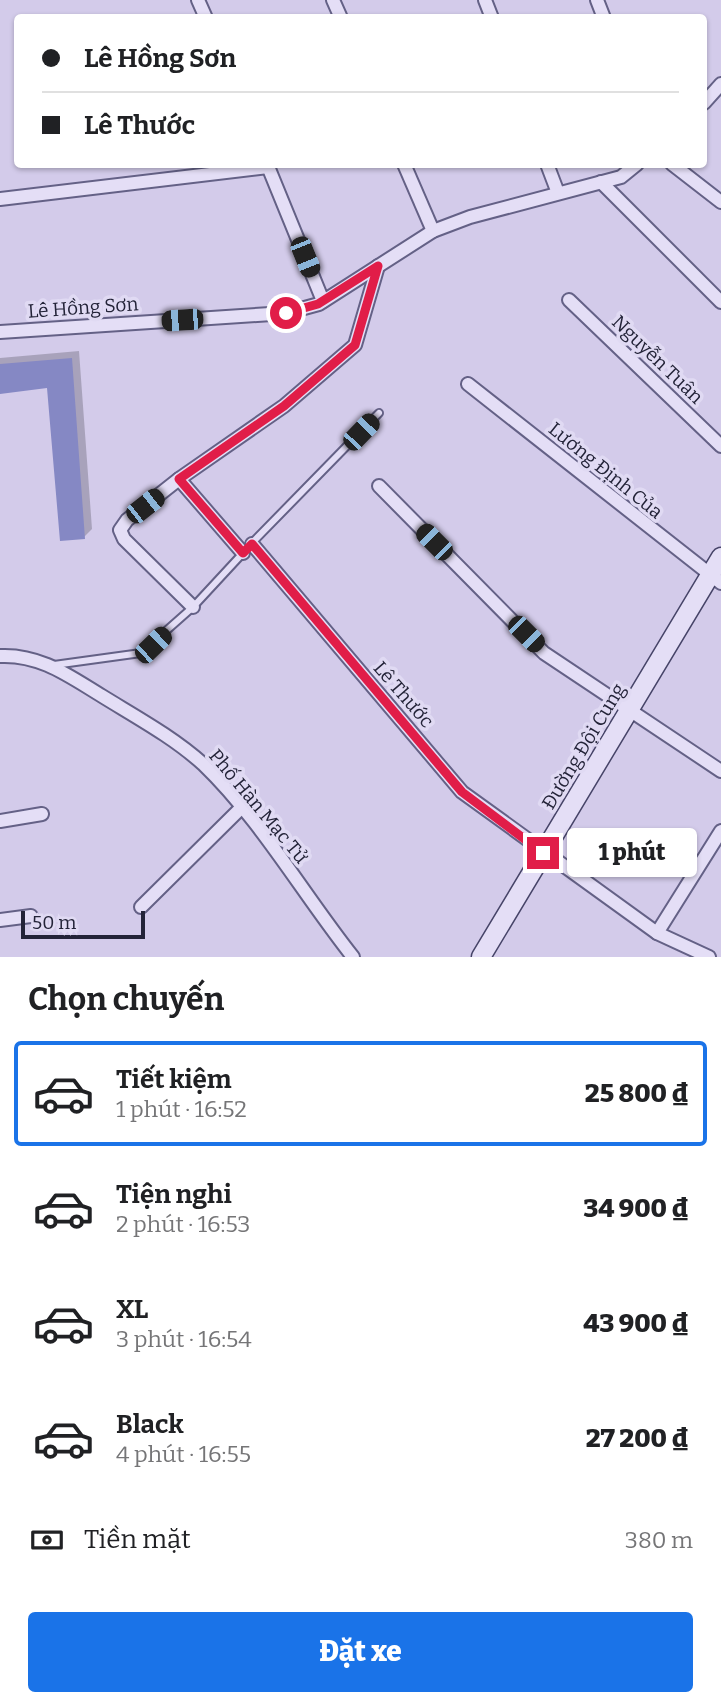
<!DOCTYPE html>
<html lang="vi">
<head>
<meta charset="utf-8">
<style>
	body { margin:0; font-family:Bitter,serif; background:#f2f2f2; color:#202124; height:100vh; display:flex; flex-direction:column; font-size:26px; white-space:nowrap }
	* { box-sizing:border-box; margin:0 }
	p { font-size:23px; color:#757577 }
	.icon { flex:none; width:38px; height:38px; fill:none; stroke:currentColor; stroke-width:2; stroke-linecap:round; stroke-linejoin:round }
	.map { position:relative; height:957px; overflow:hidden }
	.details { display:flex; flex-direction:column; background:#fff; flex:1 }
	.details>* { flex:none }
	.guide { position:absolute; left:14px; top:14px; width:693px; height:154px; border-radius:7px; box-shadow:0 2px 5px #0004; display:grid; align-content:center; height:154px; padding:0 28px; background:#fff }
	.scale { position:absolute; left:21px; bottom:18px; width:124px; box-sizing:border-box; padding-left:7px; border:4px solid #232338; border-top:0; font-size:19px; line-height:24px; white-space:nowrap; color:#232338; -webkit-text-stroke:5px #e0daf3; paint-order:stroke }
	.end { position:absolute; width:32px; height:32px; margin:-16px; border:9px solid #e11d48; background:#fff; box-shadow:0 0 0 4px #fff }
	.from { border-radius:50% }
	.bubble { position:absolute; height:49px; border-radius:7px; background:#fff; box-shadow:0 2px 5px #0004; font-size:23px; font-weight:800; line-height:49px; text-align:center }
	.car { position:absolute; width:21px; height:42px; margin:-21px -10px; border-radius:9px; box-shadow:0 0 5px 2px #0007; background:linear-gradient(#222 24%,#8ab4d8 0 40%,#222 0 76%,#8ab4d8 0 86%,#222 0) }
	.guide b { display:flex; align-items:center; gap:24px; height:66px; font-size:26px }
	.guide b+b { border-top:2px solid #e0e0e0 }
	.guide i { width:18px; height:18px; background:#202124 }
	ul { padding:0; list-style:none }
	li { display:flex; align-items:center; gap:21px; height:105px; margin:0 14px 10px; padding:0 14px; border:4px solid transparent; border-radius:7px }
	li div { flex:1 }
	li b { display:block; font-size:26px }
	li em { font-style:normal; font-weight:800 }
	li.active { border-color:#1a73e8 }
	li>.icon { width:63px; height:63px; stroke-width:1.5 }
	h2 { padding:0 28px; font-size:32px; line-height:84px }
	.pay { display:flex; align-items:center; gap:18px; height:77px; padding:0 28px; font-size:26px }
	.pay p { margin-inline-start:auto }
	.button { display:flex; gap:14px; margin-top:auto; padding:14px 28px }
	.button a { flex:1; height:80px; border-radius:7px; background:#1a73e8; color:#fff; font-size:28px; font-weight:800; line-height:80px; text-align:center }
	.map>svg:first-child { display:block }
	.shadow { fill:#0003 }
	.building { fill:#8588c4 }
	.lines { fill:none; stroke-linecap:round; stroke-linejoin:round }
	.lane-casing { stroke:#646186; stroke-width:10 }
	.street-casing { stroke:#646186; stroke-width:16 }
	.secondary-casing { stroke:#464468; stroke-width:21 }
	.lane { stroke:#e4def6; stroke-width:6 }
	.street { stroke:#e4def6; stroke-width:12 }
	.secondary { stroke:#e4def6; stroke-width:18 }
	.route { stroke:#e11d48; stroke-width:9 }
	.labels { text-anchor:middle; stroke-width:7; stroke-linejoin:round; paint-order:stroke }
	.street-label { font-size:19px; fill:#232338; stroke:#e0daf3 }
</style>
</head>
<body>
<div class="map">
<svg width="721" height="957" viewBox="0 0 721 957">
	<rect width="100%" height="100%" fill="#d3cbea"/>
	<!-- shadow -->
	<polygon class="shadow" points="79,351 92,529 84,537 48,386 0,392 0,358"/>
	<!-- building -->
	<polygon class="building" points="72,358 85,539 60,541 47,388 0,394 0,364"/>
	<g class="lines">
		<defs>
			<g id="lane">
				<polyline points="250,545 379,413"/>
				<polyline points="54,665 141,653 193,607 243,553"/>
			</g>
			<g id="street">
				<polyline points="198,0 206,18"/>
				<polyline points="333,0 341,18"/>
				<polyline points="485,0 492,18"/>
				<polyline points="597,0 604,18"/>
				<polyline points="704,103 721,84"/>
				<polyline points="267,164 323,301"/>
				<polyline points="404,164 433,231"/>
				<polyline points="547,164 558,193"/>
				<polyline points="672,164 721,202"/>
				<polyline points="601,182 721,302"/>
				<polyline points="0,199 268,167"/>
				<polyline points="569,300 721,446"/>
				<polyline points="0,332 286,313 319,304 433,231 470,217 621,177 637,164"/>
				<polyline points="468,384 721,583"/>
				<polyline points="179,479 127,520 120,530 124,539 193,607"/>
				<polyline points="379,486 544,653 721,771"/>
				<polyline points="252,544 462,792 657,933 709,957"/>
				<polyline points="243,553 179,479 284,406 355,345 378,266"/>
				<path d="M 0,656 C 40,654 69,676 102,696 C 136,717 173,737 203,764 C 261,820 303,894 353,957"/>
				<polyline points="0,821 42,814"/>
				<polyline points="141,907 241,808"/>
				<polyline points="0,920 31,916"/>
				<polyline points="657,933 721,831"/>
			</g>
			<polyline id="secondary" points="481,957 721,557"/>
		</defs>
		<!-- lane casing -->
		<use href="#lane" class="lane-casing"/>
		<!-- street casing -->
		<use href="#street" class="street-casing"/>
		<!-- secondary casing -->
		<use href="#secondary" class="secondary-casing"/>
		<!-- lane -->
		<use href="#lane" class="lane"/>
		<!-- street -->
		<use href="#street" class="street"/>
		<!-- secondary -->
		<use href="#secondary" class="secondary"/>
	</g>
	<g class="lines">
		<!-- route -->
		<polyline class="route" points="286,313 318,304 378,266 355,345 284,406 179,479 243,553 252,544 462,792 543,853"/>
	</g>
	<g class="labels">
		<!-- street labels -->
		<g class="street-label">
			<text transform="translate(83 307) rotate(-4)" y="7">Lê Hồng Sơn</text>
			<text transform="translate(658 359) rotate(44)" y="7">Nguyễn Tuân</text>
			<text transform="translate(606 470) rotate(39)" y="7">Lương Định Của</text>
			<text transform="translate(404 694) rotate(49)" y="7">Lê Thước</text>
			<text transform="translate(583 746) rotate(-59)" y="7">Đường Đội Cung</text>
			<text transform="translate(259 806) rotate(50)" y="7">Phố Hàn Mạc Tử</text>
		</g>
	</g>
</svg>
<div class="scale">50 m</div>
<i class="end from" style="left:286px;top:313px"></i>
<i class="end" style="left:543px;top:853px"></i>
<div class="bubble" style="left:567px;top:828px;width:130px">1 phút</div>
<i class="car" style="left:305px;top:257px;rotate:158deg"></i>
<i class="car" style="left:182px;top:320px;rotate:266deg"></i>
<i class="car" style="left:361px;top:432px;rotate:44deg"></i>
<i class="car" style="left:145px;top:506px;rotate:52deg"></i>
<i class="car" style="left:434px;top:542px;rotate:315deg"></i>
<i class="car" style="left:526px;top:634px;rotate:135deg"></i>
<i class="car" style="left:153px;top:645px;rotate:46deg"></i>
<div class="guide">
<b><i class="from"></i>Lê Hồng Sơn</b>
<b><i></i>Lê Thước</b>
</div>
</div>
<section class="details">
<h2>Chọn chuyến</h2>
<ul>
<li class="active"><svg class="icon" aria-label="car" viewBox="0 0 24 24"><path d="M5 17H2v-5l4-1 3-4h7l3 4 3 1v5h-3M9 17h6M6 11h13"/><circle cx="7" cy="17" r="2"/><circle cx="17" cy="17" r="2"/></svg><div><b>Tiết kiệm</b><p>1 phút · 16:52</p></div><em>25 800 ₫</em></li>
<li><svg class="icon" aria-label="car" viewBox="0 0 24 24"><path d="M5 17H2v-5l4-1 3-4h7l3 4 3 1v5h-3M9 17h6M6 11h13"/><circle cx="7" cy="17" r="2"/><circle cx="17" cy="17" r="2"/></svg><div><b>Tiện nghi</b><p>2 phút · 16:53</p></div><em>34 900 ₫</em></li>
<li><svg class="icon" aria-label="car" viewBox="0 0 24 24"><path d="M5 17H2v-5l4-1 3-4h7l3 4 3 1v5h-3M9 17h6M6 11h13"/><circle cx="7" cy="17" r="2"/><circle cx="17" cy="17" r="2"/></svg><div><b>XL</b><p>3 phút · 16:54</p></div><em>43 900 ₫</em></li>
<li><svg class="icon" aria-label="car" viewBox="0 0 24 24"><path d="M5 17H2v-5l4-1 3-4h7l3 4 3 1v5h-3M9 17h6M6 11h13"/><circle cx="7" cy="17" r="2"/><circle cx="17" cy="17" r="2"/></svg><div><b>Black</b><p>4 phút · 16:55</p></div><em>27 200 ₫</em></li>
</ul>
<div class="pay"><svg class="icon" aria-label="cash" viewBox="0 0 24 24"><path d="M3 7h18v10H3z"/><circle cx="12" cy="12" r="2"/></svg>Tiền mặt<p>380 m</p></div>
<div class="button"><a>Đặt xe</a></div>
</section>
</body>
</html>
